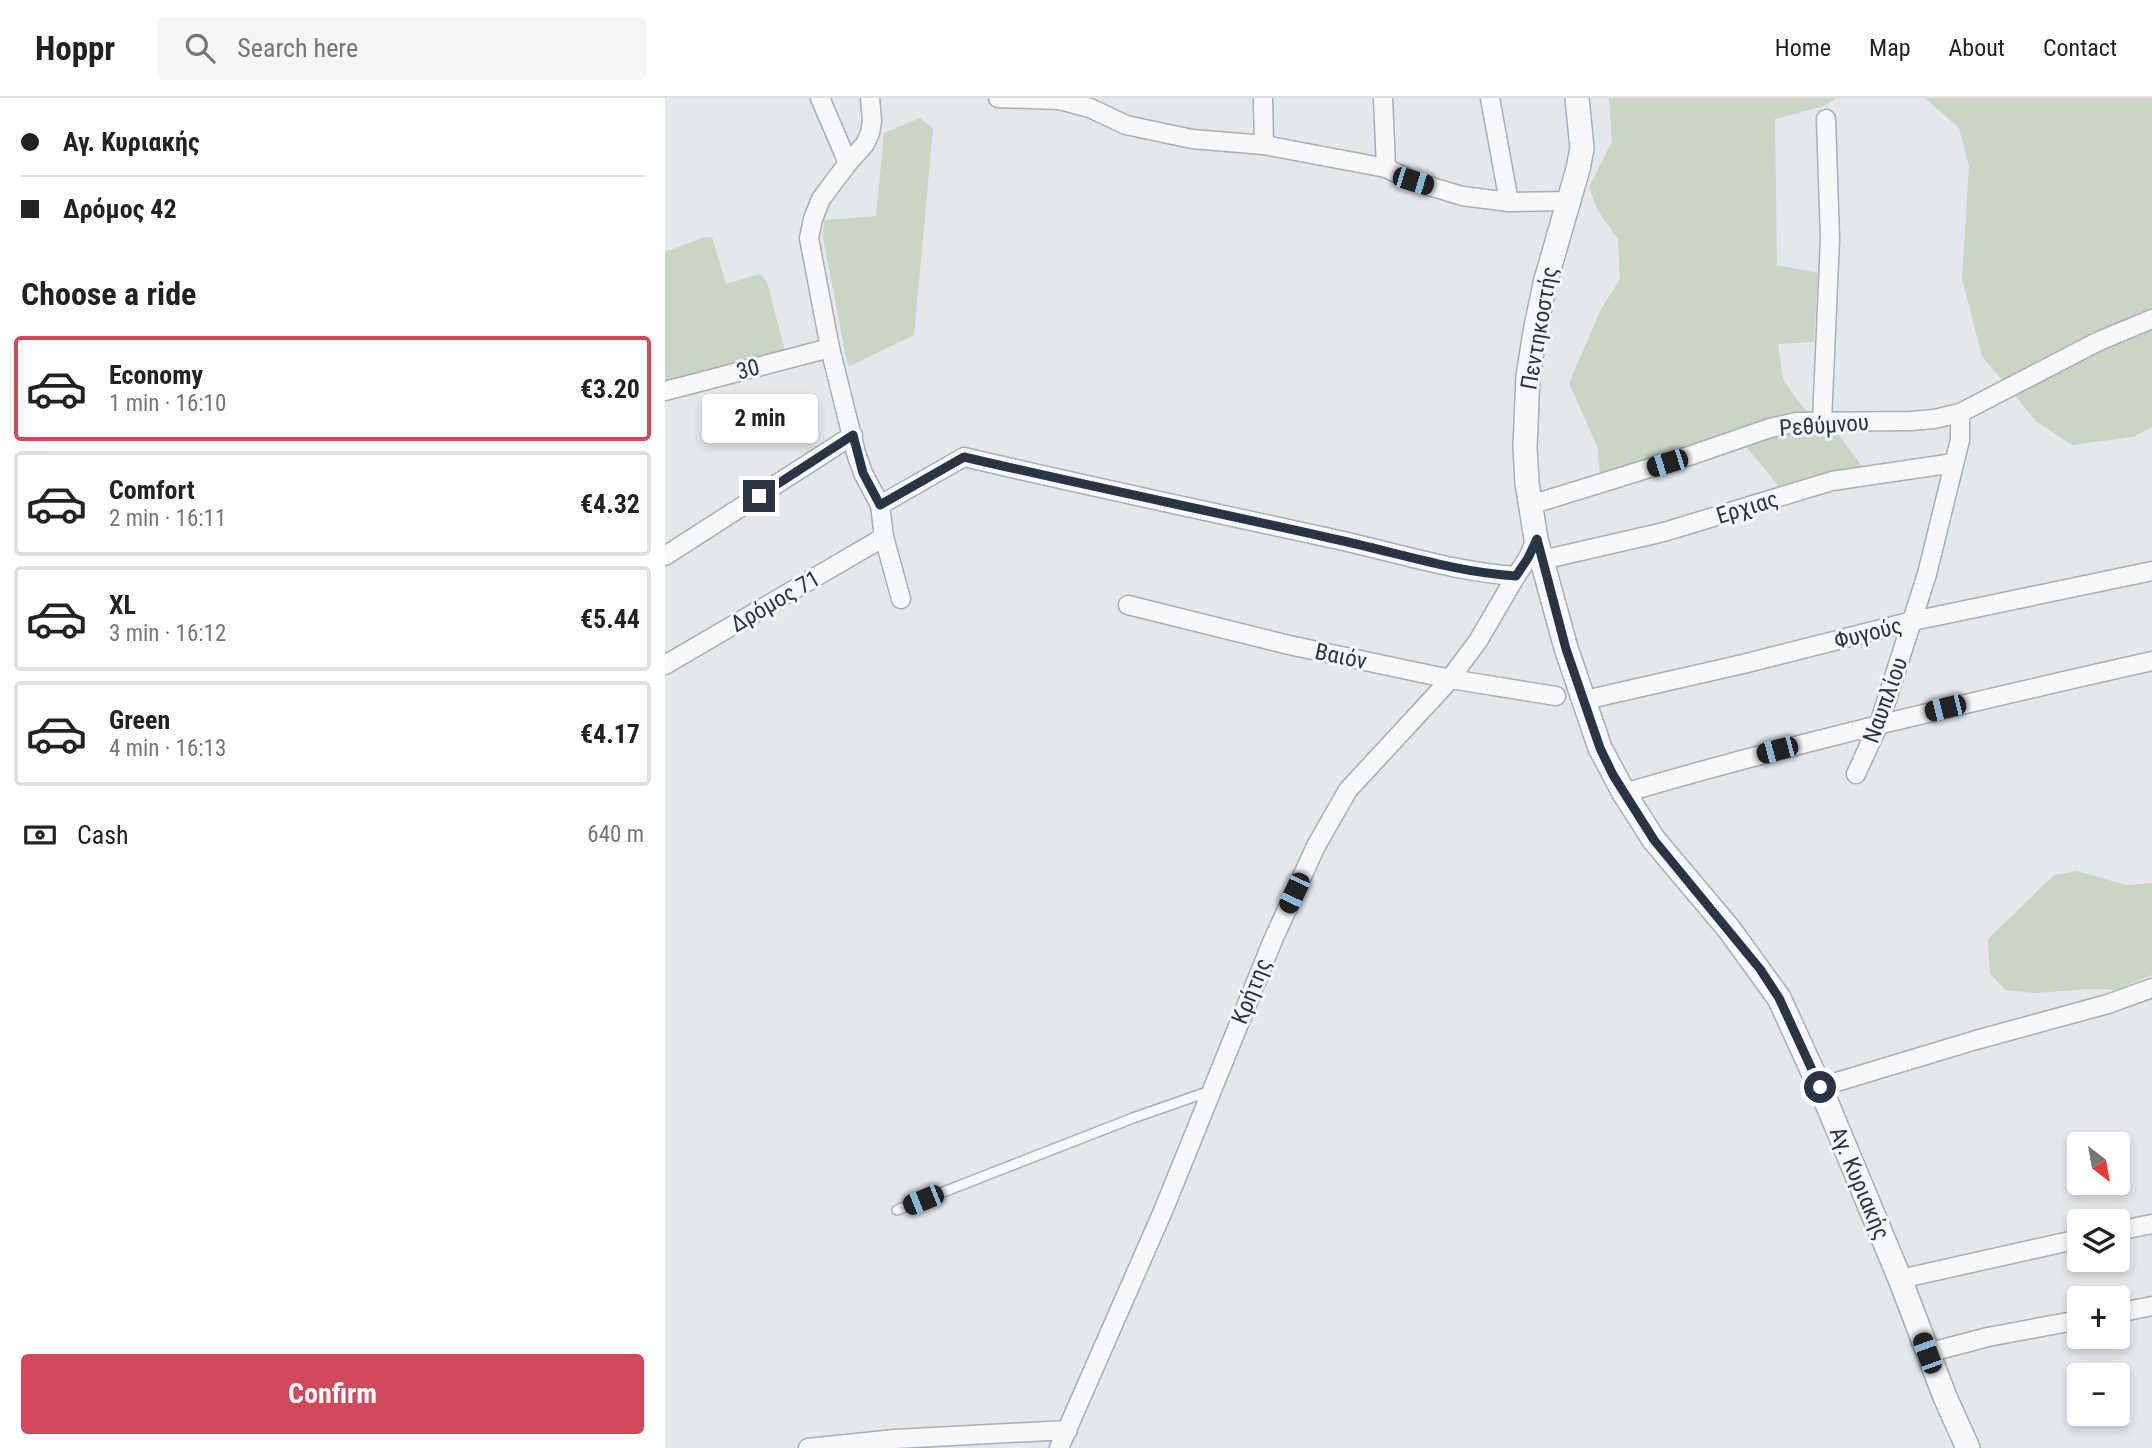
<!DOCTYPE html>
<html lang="en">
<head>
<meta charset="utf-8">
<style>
	body { margin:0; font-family:"Roboto Condensed",sans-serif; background:#f6f6f6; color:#222; height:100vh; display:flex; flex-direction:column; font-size:26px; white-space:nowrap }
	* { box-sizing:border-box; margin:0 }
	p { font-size:23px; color:#767676 }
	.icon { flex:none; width:38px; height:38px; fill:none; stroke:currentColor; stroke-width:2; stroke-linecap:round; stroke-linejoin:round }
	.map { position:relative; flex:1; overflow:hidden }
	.sheet { display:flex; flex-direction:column; background:#fff; width:665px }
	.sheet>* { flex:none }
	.guide { display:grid; align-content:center; height:154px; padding:0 21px; background:#fff }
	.needle { width:46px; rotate:149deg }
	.tools { position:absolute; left:1402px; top:1034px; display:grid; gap:14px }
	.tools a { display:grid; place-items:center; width:63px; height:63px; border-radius:7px; background:#fff; box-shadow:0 4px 10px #0003; font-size:35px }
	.end { position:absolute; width:32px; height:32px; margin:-16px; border:9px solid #2b3445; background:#fff; box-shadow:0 0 0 4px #fff }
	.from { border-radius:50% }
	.bubble { position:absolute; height:49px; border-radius:7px; background:#fff; box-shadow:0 4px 10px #0003; font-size:23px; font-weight:700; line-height:49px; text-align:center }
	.car { position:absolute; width:21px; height:42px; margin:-21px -10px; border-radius:9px; box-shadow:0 0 5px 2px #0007; background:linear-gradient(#222 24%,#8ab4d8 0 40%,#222 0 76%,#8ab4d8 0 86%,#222 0) }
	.guide b { display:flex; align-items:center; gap:24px; height:66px; font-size:26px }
	.guide b+b { border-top:2px solid #e0e0e0 }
	.guide i { width:18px; height:18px; background:#222 }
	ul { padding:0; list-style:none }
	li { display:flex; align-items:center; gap:21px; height:105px; margin:0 14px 10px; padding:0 7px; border:4px solid #e0e0e0; border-radius:7px }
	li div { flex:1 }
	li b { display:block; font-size:26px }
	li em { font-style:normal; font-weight:700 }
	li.active { border-color:#d1495b }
	li>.icon { width:63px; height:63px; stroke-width:1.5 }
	h2 { padding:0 21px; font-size:32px; line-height:84px }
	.pay { display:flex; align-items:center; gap:18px; height:77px; padding:0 21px; font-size:26px }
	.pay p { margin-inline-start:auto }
	.button { display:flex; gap:14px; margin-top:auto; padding:14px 21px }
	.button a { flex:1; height:80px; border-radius:7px; background:#d1495b; color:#fff; font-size:28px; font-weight:700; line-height:80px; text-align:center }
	header { display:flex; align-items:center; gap:42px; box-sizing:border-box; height:98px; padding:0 35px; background:#fff; border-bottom:2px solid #e0e0e0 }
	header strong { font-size:33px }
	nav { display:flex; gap:38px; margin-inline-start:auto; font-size:24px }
	.search { width:490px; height:63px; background:#f6f6f6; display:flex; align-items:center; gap:18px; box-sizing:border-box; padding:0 24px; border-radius:7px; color:#767676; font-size:26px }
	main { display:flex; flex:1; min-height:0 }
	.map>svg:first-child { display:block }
	.green { fill:#c9d6c5 }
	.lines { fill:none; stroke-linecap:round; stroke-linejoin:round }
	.service-casing { stroke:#a9aeb7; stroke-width:12 }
	.minor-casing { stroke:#a9aeb7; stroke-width:21 }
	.tertiary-casing { stroke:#a9aeb7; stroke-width:26 }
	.service { stroke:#f7f8fa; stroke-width:9 }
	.minor { stroke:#f7f8fa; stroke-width:18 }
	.tertiary { stroke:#f7f8fa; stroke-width:23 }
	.route { stroke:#2b3445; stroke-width:9 }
	.labels { text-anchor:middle; stroke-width:6; stroke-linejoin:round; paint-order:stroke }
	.street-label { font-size:23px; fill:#2b3445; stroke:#f4f6f9 }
</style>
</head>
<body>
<header>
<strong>Hoppr</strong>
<div class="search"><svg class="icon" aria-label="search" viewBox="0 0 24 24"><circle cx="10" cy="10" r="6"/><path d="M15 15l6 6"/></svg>Search here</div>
<nav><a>Home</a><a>Map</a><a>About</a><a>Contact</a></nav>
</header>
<main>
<section class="sheet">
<div class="guide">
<b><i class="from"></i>Αγ. Κυριακής</b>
<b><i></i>Δρόμος 42</b>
</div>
<h2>Choose a ride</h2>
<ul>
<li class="active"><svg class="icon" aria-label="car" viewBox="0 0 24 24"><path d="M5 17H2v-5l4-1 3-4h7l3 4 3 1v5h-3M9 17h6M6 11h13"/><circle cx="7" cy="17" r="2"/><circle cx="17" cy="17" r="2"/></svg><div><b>Economy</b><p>1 min · 16:10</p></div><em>€3.20</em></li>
<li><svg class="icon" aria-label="car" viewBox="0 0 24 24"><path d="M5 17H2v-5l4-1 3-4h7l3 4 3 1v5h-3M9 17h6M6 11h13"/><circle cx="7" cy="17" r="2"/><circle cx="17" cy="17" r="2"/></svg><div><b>Comfort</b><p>2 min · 16:11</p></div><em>€4.32</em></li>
<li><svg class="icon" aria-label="car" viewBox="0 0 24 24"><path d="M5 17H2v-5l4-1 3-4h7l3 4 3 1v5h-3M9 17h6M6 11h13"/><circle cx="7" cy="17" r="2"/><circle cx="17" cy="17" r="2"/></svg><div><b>XL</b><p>3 min · 16:12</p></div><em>€5.44</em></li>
<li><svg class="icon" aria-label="car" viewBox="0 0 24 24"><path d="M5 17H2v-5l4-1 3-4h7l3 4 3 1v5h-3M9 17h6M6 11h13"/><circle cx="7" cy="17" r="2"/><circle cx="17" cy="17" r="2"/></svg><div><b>Green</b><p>4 min · 16:13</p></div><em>€4.17</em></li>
</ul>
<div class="pay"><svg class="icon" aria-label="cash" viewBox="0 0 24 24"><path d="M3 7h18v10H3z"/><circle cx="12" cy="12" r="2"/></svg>Cash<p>640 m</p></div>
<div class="button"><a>Confirm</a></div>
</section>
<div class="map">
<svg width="1487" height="1350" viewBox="0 0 1487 1350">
	<rect width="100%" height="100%" fill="#e4e7ec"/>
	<!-- green -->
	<g class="green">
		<polygon points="944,0 1172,0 1159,8 1110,21 1112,167 1153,175 1149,244 1113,246 1118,282 1138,309 1172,335 1199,371 1115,390 1070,335 935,375 932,348 904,285 936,211 955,181 953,141 933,113 924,89 947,43"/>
		<polygon points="1260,0 1487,0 1487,329 1468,339 1407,347 1372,324 1317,258 1297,181 1304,68 1294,30"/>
		<polygon points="255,20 268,31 249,237 183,269 158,140 159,122 211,118 219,35"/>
		<polygon points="47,139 61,186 95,176 102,184 120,253 0,285 0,154 37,140"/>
		<polygon points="1412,773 1461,787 1487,785 1487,877 1452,892 1427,891 1370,895 1340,892 1325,876 1323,841 1389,777"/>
	</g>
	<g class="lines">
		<defs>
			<polyline id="service" points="232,1112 468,1020 545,993"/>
			<g id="minor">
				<polyline points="155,0 183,65"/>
				<polyline points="205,0 207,23 205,35 200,46 183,65 156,101 148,121 144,140 165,250 191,355 198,375 215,407 219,439 236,501"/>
				<polyline points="333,0 394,2 425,10 461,27 527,41 599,47 721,70 748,83 797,98 844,104 903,103"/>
				<polyline points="598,0 599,47"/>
				<polyline points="718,0 721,70"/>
				<polyline points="825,0 844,104"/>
				<polyline points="0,293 165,250"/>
				<polyline points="1157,324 1165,141 1161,21"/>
				<path d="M 215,407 L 299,359 C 422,388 546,414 669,441 C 730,454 789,474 851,478 L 863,460 L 871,441"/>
				<polyline points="865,407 1027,357 1105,330 1131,324 1246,323 1269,321 1295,315 1434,243 1487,221"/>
				<polyline points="0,458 188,337"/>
				<polyline points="877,462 999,434 1167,383 1289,365"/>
				<polyline points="463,507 624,547 785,581 891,598"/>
				<polyline points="0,567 219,439"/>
				<polyline points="920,602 1078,566 1248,523 1487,473"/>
				<polyline points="1191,676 1214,626 1262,476 1295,342 1295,315"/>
				<path d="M 959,695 C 1133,644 1310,603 1487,563"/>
				<polyline points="1155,989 1311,942 1443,906 1487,890"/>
				<polyline points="1452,1133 1487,1126"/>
				<polyline points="1235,1181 1414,1141"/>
				<polyline points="1452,1215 1487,1208"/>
				<polyline points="1262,1255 1323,1239 1414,1222"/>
				<polyline points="143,1350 230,1341 403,1332"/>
				<polyline points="394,1350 498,1113 608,842 651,748 683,692 781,586 813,543 851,478"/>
			</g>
			<polyline id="tertiary" points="912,0 917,50 913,71 880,185 870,234 863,278 860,349 862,385 871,441 901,550 935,650 959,695 989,742 1064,831 1114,900 1158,996 1235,1181 1280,1299 1303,1350"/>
		</defs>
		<!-- service casing -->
		<use href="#service" class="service-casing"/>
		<!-- minor casing -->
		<use href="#minor" class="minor-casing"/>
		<!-- tertiary casing -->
		<use href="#tertiary" class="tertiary-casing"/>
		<!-- service -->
		<use href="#service" class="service"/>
		<!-- minor -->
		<use href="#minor" class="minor"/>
		<!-- tertiary -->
		<use href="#tertiary" class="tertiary"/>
	</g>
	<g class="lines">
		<!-- route -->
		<path class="route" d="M 94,398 L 188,337 L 198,375 L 215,407 L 299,359 C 422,388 546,413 669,441 C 730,454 789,474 851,478 L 863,460 L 872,441 L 901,551 L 935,650 L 948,677 L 989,742 L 1095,871 L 1114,900 L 1155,989"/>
	</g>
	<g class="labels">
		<!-- street labels -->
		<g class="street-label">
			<text transform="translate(874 230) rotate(-80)" y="8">Πεντηκοστής</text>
			<text transform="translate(83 271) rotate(-15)" y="8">30</text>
			<text transform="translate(1159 327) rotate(-4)" y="8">Ρεθύμνου</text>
			<text transform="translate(1082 409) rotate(-17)" y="8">Ερχιας</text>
			<text transform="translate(110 503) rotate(-30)" y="8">Δρόμος 71</text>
			<text transform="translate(1203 535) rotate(-14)" y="8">Φυγούς</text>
			<text transform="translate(676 558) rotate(12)" y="8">Βαιόν</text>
			<text transform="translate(1220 602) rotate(-70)" y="8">Ναυπλίου</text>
			<text transform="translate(586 893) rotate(-68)" y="8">Κρήτης</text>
			<text transform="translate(1195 1085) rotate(67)" y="8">Αγ. Κυριακής</text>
		</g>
	</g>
</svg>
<div class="tools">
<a><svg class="needle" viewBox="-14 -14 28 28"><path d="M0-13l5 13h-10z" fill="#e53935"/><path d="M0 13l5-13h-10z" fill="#767676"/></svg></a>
<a><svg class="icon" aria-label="layers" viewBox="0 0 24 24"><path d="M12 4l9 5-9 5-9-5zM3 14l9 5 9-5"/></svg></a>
<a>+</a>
<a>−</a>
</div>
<i class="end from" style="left:1155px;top:989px"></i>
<i class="end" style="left:94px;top:398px"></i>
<div class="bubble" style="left:37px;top:296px;width:116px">2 min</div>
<i class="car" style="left:748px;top:83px;rotate:107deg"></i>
<i class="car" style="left:1002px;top:365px;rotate:253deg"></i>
<i class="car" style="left:1280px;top:610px;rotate:256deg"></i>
<i class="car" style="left:1112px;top:652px;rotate:255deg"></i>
<i class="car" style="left:629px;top:795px;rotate:205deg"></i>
<i class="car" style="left:258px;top:1102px;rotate:248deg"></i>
<i class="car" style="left:1262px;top:1255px;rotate:340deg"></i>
</div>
</main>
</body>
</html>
